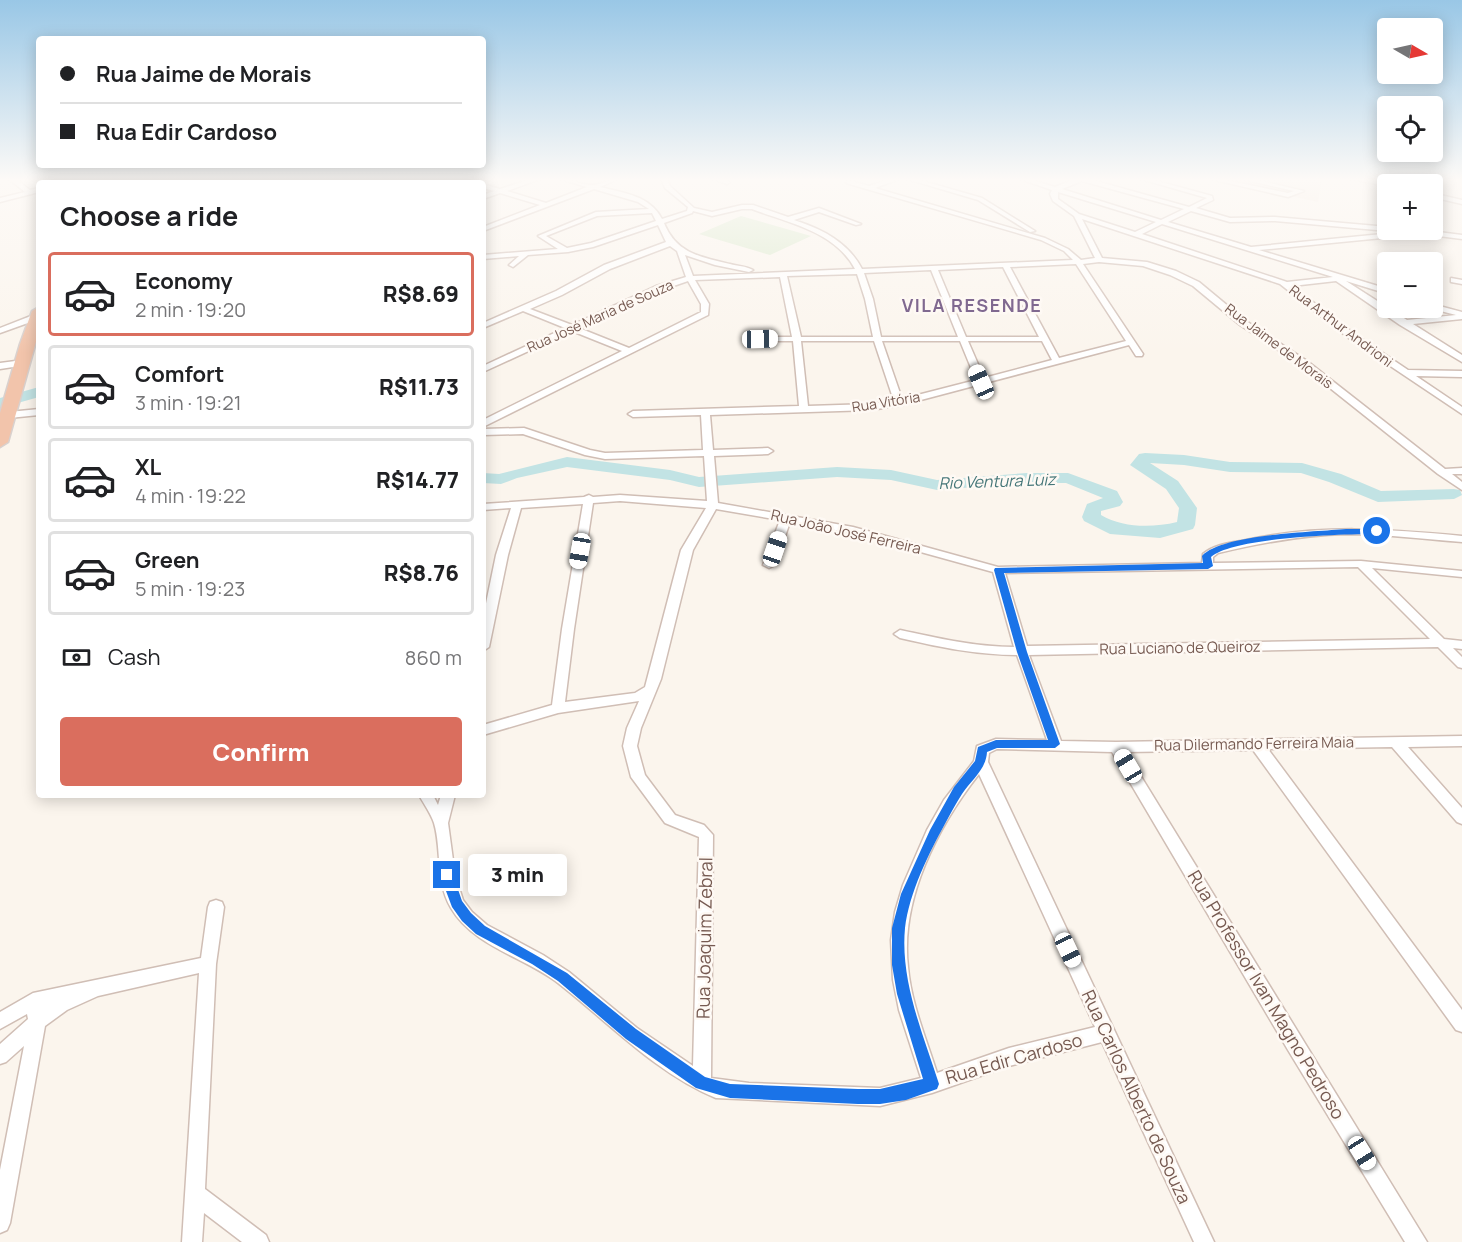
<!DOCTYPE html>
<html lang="en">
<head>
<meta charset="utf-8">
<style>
	body { margin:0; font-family:Manrope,sans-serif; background:#f6f6f6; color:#202124; height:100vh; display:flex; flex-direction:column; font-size:22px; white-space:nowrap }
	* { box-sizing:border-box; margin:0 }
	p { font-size:20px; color:#757577 }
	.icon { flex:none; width:33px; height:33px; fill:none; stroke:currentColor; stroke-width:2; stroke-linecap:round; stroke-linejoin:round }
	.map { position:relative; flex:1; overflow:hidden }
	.panel { position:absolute; left:36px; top:180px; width:450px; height:618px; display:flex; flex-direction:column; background:#fff; border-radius:6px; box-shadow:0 3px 15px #0003 }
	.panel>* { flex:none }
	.top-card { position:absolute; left:36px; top:36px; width:450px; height:132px; border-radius:6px; box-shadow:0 3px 15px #0003; display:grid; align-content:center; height:132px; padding:0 24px; background:#fff }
	.needle { width:39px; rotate:99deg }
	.buttons { position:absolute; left:1377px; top:18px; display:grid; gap:12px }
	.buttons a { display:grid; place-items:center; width:66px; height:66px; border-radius:6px; background:#fff; box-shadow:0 3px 15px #0003; font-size:30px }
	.end { position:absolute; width:27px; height:27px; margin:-14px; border:8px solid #1a73e8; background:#fff; box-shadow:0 0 0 3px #fff }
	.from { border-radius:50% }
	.bubble { position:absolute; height:42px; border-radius:6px; background:#fff; box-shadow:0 3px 15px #0003; font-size:20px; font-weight:800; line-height:42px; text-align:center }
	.car { position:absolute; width:18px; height:36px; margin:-18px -9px; border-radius:8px; box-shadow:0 0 4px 2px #0007; background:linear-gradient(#fff 24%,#345 0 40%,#fff 0 76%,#345 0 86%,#fff 0) }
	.top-card b { display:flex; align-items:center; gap:21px; height:57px; font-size:22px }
	.top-card b+b { border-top:2px solid #e0e0e0 }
	.top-card i { width:15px; height:15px; background:#202124 }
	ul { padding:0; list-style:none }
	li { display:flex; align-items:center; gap:18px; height:84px; margin:0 12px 9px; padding:0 12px; border:3px solid #e0e0e0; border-radius:6px }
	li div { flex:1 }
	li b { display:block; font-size:22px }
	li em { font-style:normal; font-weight:800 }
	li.selected { border-color:#da6e5e }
	li>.icon { width:54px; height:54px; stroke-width:1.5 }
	h2 { padding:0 24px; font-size:27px; line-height:72px }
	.pay { display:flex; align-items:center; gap:15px; height:66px; padding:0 24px; font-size:22px }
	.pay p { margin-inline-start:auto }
	.primary-button { display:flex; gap:12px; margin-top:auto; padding:12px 24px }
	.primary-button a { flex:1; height:69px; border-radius:6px; background:#da6e5e; color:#fff; font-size:24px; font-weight:800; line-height:69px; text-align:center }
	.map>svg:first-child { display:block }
	.residential { fill:#f3e6dc }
	.green { fill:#dae9cc }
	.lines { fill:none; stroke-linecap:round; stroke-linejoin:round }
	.river { fill:#c2e3e4; fill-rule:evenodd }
	.minor-casing { stroke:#d0beb5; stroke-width:3 }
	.tertiary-casing { stroke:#d0beb5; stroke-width:3 }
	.trunk-casing { stroke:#d9d1ce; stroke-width:3 }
	.minor { fill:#fff; fill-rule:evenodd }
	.tertiary { fill:#fff; fill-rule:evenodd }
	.trunk { fill:#f2c4ab; fill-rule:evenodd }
	.route { fill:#1a73e8 }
	.labels { text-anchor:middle; stroke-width:5; stroke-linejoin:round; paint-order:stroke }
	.far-street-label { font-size:14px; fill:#765a51; stroke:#fef9f4 }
	.street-label { font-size:15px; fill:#765a51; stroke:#fef9f4 }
	.water-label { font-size:16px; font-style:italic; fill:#457678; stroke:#fef9f4 }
	.far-district-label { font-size:18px; font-weight:bold; letter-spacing:1.5px; fill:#806990; stroke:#fef9f4 }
	.near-street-label { font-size:18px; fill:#765a51; stroke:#fef9f4 }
</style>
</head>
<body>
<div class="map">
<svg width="1462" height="1242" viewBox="0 0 1462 1242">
	<rect width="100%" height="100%" fill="#fbf5ed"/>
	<!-- residential -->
	<polygon class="residential" points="1213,179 1322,179 1318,202"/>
	<!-- green -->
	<polygon class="green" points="741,216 811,236 770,255 699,234"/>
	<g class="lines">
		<!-- river -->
		<g class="river">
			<polygon points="39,387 39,397 0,408 0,398"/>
			<path d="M 1145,453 L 1184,455 L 1230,462 L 1302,463 L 1341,474 L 1381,491 L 1454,489 L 1460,490 L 1462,495 L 1454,499 L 1378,502 L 1329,482 L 1301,473 L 1230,472 L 1184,465 L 1150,463 L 1178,481 L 1197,508 L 1195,525 L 1193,529 L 1160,538 L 1110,534 L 1084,521 L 1082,517 L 1087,504 L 1103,498 L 1066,483 L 1027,483 L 937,490 L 891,480 L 837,477 L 699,487 L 670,480 L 567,467 L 517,478 L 501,484 L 483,483 L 483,473 L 499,474 L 567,457 L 670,470 L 699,477 L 837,467 L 891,470 L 937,480 L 1027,473 L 1068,473 L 1117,491 L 1123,502 L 1120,506 L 1101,511 L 1101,515 C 1123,528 1152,528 1177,522 L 1179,508 L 1166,489 L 1130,465 L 1139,454 Z"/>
		</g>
		<defs>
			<g id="minor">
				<polygon points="9,179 16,179 30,190 39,188 39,192 0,202 0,198 25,192"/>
				<polygon points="78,179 88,179 76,183 65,183"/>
				<polygon points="111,179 118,179 114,183 107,183"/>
				<polygon points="196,179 204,179 209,183 173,183"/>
				<polygon points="398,179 409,179 395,183 383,183"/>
				<polygon points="455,179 464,179 475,183 465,183"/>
				<path d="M 531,179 L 540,179 L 507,191 L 546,203 L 587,187 L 560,179 C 571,179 584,186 594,185 C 603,184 609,179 618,179 L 600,187 C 625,193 650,196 662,219 L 687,211 L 688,207 L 665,188 L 661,179 L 667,179 L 670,186 L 694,208 L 712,212 L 742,205 L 753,205 L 788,217 L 819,208 L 861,224 L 856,225 L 819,212 L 794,220 C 822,229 848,242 862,269 L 1073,260 L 1064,251 L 1041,240 L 846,183 L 848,180 L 869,186 L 890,179 L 899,179 L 875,188 L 1045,238 L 1068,249 L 1081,260 L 1095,258 L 1074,216 L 1053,201 L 1050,194 L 1052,190 L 1020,179 L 1029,179 L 1055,187 L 1075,179 L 1089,179 L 1189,207 L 1207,198 L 1141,179 L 1150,179 L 1212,196 L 1213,200 L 1196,208 L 1230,218 L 1275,217 L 1388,227 L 1388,230 L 1391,230 L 1388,231 L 1275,221 L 1230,222 L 1191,211 L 1168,222 L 1251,247 L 1423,230 L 1462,235 L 1462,239 L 1423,234 L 1259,250 L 1388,289 L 1388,294 L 1346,281 L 1407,320 L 1456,315 L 1429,308 L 1432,308 L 1432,304 L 1462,312 L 1462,319 L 1413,324 L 1462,355 L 1462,362 L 1400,325 L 1336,281 L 1292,286 L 1356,335 L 1408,370 L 1462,371 L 1462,377 L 1416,376 L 1462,407 L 1462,414 L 1350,339 L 1280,284 L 1082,219 L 1102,258 L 1147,262 L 1176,271 L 1199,282 L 1246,321 L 1307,361 L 1445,469 L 1462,468 L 1462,474 L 1452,474 L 1462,482 L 1462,490 L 1438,474 L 1301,365 L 1240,325 L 1193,286 L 1170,275 L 1143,266 L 1099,262 L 1083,264 L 1143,354 L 1142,356 L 1136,356 L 1129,345 L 902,405 L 871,410 L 710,415 L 713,450 L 768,448 L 773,451 L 768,454 L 714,456 L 718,503 L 853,527 L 998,567 L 1202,563 L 1203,554 C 1215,544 1231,543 1246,540 C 1320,524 1388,529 1462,536 L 1462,542 C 1424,539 1385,534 1346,534 C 1303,535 1260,543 1218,553 L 1213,557 L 1213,563 L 1361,561 L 1462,571 L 1462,577 L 1372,568 L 1444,639 L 1462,641 L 1462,649 L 1453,648 L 1462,657 L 1462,668 L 1458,667 L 1438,647 L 1029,655 L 1061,741 L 1116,742 L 1462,736 L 1462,746 L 1408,747 L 1462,808 L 1462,824 L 1457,822 L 1392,747 L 1268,749 L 1462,1010 L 1462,1032 L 1456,1030 L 1253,750 L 1126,752 L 1427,1242 L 1405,1242 L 1288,1050 L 1112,752 L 997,749 L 989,753 L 988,762 L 1214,1242 L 1194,1242 L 1102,1042 L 1009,1066 L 932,1093 L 880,1106 L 716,1098 C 657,1074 608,1022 558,983 C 524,957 473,946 451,908 C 435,881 442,850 434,823 C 431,814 424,804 419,795 L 433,795 L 438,805 L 441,795 L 455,795 L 448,823 L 455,875 L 463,900 L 472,912 L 487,925 L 543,955 L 569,972 L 637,1028 L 693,1066 L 699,837 L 665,823 L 631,777 L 623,746 L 627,728 L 639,701 L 558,713 L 483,735 L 483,725 L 552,705 L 562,629 L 583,504 L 521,508 L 508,555 L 489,647 L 483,651 L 483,618 L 496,555 L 511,508 L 483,510 L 483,504 L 584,497 L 589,495 L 593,497 L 620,495 L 707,501 L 704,456 L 605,459 L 585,455 L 523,434 L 483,435 L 483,429 L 524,428 L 590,450 L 605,453 L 703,450 L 701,415 L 633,417 L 628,414 L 633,411 L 799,406 L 793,341 L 760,341 L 756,339 L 760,337 L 792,337 L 780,277 L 695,280 L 709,304 L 708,315 L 483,427 L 483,420 L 622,351 L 572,331 L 483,372 L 483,366 L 565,328 L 523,311 L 483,328 L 483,323 L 556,291 L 604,265 L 666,242 L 658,225 L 593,247 L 568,252 L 528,255 L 513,267 L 509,265 L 519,256 L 483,259 L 483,255 L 558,249 L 538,236 L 596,212 L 649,209 L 638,202 L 594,189 L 483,231 L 483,227 L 540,205 L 500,193 L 483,199 L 483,195 L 494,191 L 483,188 L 483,184 L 500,189 ZM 1082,181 L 1184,209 L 1161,220 L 1062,189 ZM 1058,192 L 1156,222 L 1135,232 L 1079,214 L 1058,199 ZM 742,209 L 752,209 C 788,223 835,231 855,269 L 693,276 L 685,255 L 715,265 L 749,272 L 753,270 C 746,266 737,266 730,264 C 700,257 676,253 664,223 L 692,213 L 693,211 L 712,216 ZM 652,213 L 656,221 L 591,243 L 567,248 L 546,236 L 597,216 ZM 1162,224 L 1333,277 L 1287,282 L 1142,234 ZM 670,246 L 677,251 L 686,277 L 656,286 L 572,325 L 530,309 L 562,295 L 610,269 ZM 1076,264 L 1126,341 L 1059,358 L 1010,267 ZM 1003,267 L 1039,337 L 966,337 L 938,270 ZM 931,270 L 958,337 L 881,337 L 873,299 L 864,273 ZM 857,274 L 865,299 L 873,337 L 801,337 L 787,276 ZM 688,281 L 701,304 L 701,312 L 629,348 L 579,328 L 662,290 ZM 801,341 L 874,341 L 894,401 L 871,404 L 808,406 ZM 882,341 L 960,341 L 976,380 L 902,399 ZM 968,341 L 1042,341 L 1052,360 L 984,378 ZM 620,501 L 706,508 L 681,550 L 645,687 L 635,693 L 565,702 L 574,629 L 593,503 ZM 716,509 L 780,520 L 763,565 L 769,568 L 775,565 L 790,522 L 852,533 L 993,572 L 1014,647 C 975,647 938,638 900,630 L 894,634 L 900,638 C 939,647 977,655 1017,655 L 1047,740 L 996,739 L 977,746 L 974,761 L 944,800 L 927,830 L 903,885 L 895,912 L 891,940 L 893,980 L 899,1010 L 921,1078 L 880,1088 L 749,1083 L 711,1078 L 713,835 L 704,825 L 675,815 L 645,775 L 637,746 L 641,728 L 661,679 L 693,550 ZM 1358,567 L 1430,639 L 1027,646 L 1005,573 ZM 979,774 L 1095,1027 L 1009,1048 L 937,1073 C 926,1038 911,1003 908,967 C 900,899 938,826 979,774 Z"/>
				<polygon points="713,179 722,179 730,182 727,184"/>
				<polygon points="907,179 916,179 982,198 1035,231 1030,232 978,200"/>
				<polygon points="1210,179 1221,179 1288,193 1294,191 1242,179 1253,179 1304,191 1288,197"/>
				<polygon points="1451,278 1462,280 1462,284 1451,282"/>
				<polygon points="36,314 39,314 39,319 0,333 0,328"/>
				<polygon points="23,360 27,363 26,365 0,369 0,363"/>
				<polygon points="39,409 39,415 9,418 4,415 9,412"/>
				<polygon points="216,900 222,902 224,907 216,964 205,1189 266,1235 269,1242 242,1242 204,1213 202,1242 182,1242 199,973 98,996 67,1010 45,1026 10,1223 7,1230 0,1233 0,1170 24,1046 6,1062 0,1064 0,1044 28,1019 27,1014 0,1029 0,1012 33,993 201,958 208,907 210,902"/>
			</g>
			<g id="tertiary">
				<polygon points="1351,179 1369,179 1392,184 1388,186"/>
				<polygon points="1432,193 1462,200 1462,204 1432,197"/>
			</g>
			<g id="trunk">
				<polygon points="222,179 236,179 231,183 217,183"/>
				<polygon points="39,307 39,331 8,442 0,447 0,413 20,344 32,311"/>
			</g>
		</defs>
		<!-- minor casing -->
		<use href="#minor" class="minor-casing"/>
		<!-- tertiary casing -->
		<use href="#tertiary" class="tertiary-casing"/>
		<!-- trunk casing -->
		<use href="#trunk" class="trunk-casing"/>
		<!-- minor -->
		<use href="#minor" class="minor"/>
		<!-- tertiary -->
		<use href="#tertiary" class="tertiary"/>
		<!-- trunk -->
		<use href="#trunk" class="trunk"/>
	</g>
	<!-- sky -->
	<linearGradient id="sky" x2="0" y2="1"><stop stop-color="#99c7e6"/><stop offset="0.51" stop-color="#fdfaf7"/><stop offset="1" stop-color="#fdfaf7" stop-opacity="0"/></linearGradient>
	<rect width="1462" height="353" fill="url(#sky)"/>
	<!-- route -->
	<path class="route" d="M 1346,529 L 1377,529 L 1382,531 L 1377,534 C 1344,534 1234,537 1211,557 L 1213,566 L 1208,569 L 1004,573 L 1027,652 L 1060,744 L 1055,748 L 997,748 L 987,752 C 986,770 971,780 962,794 C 956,803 951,813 946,822 C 929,853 909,893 905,928 C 900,981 923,1034 939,1084 L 937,1089 L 906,1100 L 880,1104 L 858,1104 L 730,1098 L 696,1088 L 626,1039 L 558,981 L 532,964 L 476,934 L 462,921 L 452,907 L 440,875 L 447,870 L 453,875 L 462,901 L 471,913 L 485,926 L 567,973 L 636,1029 L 705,1077 L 730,1084 L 858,1089 L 880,1089 L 923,1079 L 897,994 L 892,965 L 892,928 L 901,894 L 930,830 L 954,787 L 975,761 L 978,747 L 996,740 L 1048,740 L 1017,652 L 994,570 L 995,568 L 1203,563 L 1202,556 C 1222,534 1314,532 1346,529 Z"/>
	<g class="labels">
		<!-- far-street labels -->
		<g class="far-street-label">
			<text transform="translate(600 316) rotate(-24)" y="5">Rua José Maria de Souza</text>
			<text transform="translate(1341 326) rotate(37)" y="5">Rua Arthur Andrioni</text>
			<text transform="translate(1279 346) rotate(37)" y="5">Rua Jaime de Morais</text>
			<text transform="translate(886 402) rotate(-9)" y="5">Rua Vitória</text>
		</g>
		<!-- street labels -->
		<g class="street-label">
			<text transform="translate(846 532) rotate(13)" y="5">Rua João José Ferreira</text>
			<text transform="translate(1180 648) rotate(-1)" y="5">Rua Luciano de Queiroz</text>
			<text transform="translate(1254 744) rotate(-1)" y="5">Rua Dilermando Ferreira Maia</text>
		</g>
		<!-- water labels -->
		<g class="water-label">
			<text transform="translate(997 481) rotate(-2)" y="6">Rio Ventura Luiz</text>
		</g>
		<!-- far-district labels -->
		<g class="far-district-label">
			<text x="972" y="312">VILA RESENDE</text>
		</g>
		<!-- near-street labels -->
		<g class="near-street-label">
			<text transform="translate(705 938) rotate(-89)" y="6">Rua Joaquim Zebral</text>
			<text transform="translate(1266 995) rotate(59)" y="6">Rua Professor Ivan Magno Pedroso</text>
			<text transform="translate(1014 1059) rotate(-16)" y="6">Rua Edir Cardoso</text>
			<text transform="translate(1136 1097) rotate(65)" y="6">Rua Carlos Alberto de Souza</text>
		</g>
	</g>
</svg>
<div class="buttons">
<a><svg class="needle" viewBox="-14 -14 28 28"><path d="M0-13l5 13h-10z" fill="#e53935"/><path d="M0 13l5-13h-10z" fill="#757577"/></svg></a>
<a><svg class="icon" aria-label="locate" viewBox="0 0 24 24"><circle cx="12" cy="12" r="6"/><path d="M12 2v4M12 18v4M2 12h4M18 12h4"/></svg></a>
<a>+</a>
<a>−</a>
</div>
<i class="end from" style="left:1377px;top:531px"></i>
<i class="end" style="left:447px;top:875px"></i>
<div class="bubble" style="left:468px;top:854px;width:99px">3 min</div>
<i class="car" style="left:760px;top:339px;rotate:89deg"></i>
<i class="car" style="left:981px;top:382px;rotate:336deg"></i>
<i class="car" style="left:775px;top:549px;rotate:19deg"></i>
<i class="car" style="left:580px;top:551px;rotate:190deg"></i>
<i class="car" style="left:1128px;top:766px;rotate:329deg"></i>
<i class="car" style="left:1068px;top:950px;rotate:155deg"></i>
<i class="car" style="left:1362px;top:1153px;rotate:148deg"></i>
<div class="top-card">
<b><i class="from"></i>Rua Jaime de Morais</b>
<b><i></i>Rua Edir Cardoso</b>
</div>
<section class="panel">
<h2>Choose a ride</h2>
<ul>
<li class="selected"><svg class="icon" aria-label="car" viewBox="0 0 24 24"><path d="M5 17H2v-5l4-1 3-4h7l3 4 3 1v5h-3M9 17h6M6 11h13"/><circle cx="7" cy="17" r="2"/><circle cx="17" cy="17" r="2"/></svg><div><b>Economy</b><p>2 min · 19:20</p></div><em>R$8.69</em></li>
<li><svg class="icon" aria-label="car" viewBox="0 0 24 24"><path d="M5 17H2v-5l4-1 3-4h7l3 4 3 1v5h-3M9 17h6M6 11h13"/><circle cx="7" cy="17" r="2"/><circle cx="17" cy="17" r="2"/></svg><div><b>Comfort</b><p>3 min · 19:21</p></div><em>R$11.73</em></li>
<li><svg class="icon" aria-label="car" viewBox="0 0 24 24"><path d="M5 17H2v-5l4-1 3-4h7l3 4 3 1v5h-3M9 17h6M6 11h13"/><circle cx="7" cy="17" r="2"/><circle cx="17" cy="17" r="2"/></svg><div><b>XL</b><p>4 min · 19:22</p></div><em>R$14.77</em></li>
<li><svg class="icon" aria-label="car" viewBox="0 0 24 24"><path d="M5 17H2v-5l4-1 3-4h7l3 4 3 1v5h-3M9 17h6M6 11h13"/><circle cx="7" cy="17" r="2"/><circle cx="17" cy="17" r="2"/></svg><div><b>Green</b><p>5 min · 19:23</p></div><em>R$8.76</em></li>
</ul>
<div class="pay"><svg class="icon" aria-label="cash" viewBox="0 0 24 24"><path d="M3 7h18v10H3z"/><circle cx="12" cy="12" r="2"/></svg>Cash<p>860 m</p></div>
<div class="primary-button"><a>Confirm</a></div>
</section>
</div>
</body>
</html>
